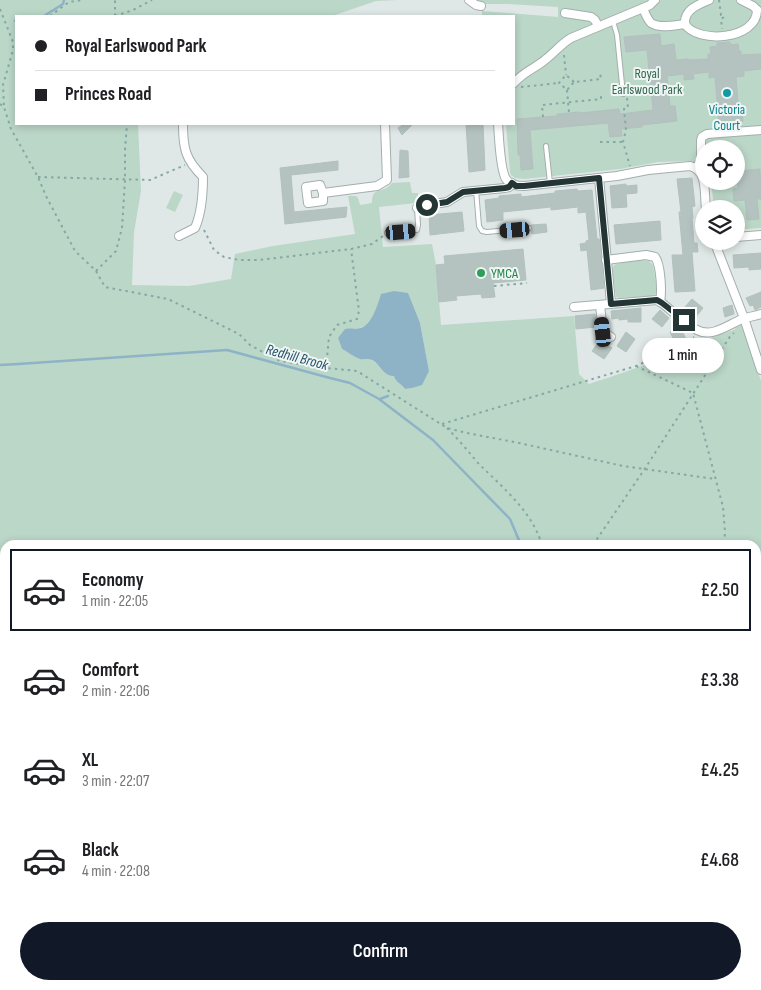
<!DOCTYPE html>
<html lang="en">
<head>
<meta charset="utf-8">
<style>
	body { margin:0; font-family:"Sofia Sans Condensed",sans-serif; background:#f2f2f2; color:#202124; height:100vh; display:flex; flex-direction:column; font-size:19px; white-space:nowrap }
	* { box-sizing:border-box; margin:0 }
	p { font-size:16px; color:#757577 }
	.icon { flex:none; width:28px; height:28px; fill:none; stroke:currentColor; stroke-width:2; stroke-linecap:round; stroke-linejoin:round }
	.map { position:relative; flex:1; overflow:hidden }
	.sheet { position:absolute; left:0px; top:540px; width:761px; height:450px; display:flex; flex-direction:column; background:#fff; border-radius:15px 15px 0 0; box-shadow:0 2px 8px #0003 }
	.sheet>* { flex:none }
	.guide { position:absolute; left:15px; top:15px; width:500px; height:110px; border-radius:0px; box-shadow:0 2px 8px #0003; display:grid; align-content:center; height:110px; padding:0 20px; background:#fff }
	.buttons { position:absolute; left:695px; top:140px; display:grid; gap:10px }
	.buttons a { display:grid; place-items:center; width:50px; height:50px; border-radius:50%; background:#fff; box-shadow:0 2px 8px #0003; font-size:25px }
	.end { position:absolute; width:22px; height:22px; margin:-11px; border:6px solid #233635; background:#fff; box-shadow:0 0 0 2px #fff }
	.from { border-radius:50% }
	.bubble { position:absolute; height:35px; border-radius:18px; background:#fff; box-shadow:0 2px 8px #0003; font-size:16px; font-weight:600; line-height:35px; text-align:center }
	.car { position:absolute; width:15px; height:30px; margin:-15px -8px; border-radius:6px; box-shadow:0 0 4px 1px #0007; background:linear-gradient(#222 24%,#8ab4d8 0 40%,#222 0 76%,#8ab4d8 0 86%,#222 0) }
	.guide b { display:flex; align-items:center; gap:18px; height:48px; font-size:19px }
	.guide b+b { border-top:1px solid #e0e0e0 }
	.guide i { width:12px; height:12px; background:#202124 }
	ul { padding:9px 0 0; list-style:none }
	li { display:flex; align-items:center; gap:15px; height:82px; margin:0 10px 8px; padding:0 10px; border:2px solid transparent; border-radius:0px }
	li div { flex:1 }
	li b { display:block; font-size:19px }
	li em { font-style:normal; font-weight:600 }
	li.on { border-color:#111827 }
	li>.icon { width:45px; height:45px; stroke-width:1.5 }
	.action { display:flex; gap:10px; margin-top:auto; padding:10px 20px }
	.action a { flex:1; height:58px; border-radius:30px; background:#111827; color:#fff; font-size:20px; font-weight:600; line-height:58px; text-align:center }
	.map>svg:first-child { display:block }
	.built { fill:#ced8d5 }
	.green { fill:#bbd7c8; fill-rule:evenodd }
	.water { fill:#8eb3c7 }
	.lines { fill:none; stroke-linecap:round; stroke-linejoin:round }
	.stream { stroke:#8eb3c7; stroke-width:2.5 }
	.building { fill:#b5c3c0; stroke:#b3c1be }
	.lane-casing { stroke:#a3afad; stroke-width:6 }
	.street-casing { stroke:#a3afad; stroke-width:10 }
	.path { stroke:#84a8a4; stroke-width:2; stroke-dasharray:2.5 4; stroke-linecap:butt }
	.lane { stroke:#fff; stroke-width:4 }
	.street { stroke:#fff; stroke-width:8 }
	.route { stroke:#233635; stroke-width:6 }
	.culture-dot { fill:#0f9aa8; stroke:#eff6f4; stroke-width:2 }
	.leisure-dot { fill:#2e9e5b; stroke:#eff6f4; stroke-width:2 }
	.labels { text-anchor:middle; stroke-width:4; stroke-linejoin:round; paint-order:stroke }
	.park-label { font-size:14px; fill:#326851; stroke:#eff6f4 }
	.culture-label { font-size:14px; fill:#0d838f; stroke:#eff6f4 }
	.leisure-label { font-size:14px; fill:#27864d; stroke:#eff6f4; text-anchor:start }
	.water-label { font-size:15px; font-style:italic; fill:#25516a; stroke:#eff6f4 }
</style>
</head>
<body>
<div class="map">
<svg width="761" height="990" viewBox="0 0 761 990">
	<rect width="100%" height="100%" fill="#dfe8e6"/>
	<!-- built -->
	<polygon class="built" points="5,760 5,823 0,814 0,763"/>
	<!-- green -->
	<g class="green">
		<path d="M 0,0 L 398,0 L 376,1 L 332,16 L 16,16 L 16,124 L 138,124 L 141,191 L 134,232 L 132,285 L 189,286 L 231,279 L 235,254 L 273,246 L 355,234 L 348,196 L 356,196 L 358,198 L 360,205 L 372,203 C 372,185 383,195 392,183 L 410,182 L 412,193 L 418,193 L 419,201 L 416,203 L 379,207 L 383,247 L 432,244 L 436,265 L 441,325 L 574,316 L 579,374 L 589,384 C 628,371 663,361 697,338 L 702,341 L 734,330 L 741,322 L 761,381 L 761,736 L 756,734 L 756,545 L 5,545 L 5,760 L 0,763 ZM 382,294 L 420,323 L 429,371 L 412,388 L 405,389 C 402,384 395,382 394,376 L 383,370 L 380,366 L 370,359 L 361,359 L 342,349 L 338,338 L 354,328 L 360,328 L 366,325 L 377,310 Z"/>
		<polygon points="477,0 761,0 761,228 736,230 736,209 714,209 711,181 736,181 736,149 704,149 704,166 691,161 658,162 620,169 524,179 515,178 511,175 510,172 506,124 514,124 514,16 482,16 482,11 558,17 558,7 508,4 480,4"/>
		<polygon points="174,191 183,195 175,212 166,208"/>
		<polygon points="643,260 649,261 653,265 657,289 656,294 652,296 620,298 616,297 612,270 614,265 623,262"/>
		<polygon points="294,985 356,985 358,990 284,990"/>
	</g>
	<!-- water -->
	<path class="water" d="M 394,291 L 408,293 L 420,323 L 429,371 L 422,385 L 412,388 L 405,389 C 402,384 395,382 394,376 C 383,376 381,365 372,360 C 368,358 364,360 360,359 C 354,357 348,352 342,349 L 338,338 L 345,329 C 350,328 356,329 361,328 C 372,324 378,304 381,294 Z"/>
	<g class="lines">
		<!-- stream -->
		<g class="stream">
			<polyline points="44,16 63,4 64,0"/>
			<polyline points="15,21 16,21"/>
			<polyline points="0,365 18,364 227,350 330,378 350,383 379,399 433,440 510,519 521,545"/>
			<polyline points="380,399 388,396"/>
		</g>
	</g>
	<!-- building -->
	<g class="building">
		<polygon points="660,34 661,46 674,44 676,60 687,59 689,60 708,59 708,54 711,54 710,47 717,46 717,43 730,42 731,45 738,44 739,51 741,51 741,55 761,54 761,69 744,71 744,76 736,77 739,114 742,114 743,121 719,124 715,77 709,78 709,72 693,74 694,79 684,80 684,74 667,76 670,106 675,106 677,121 642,125 642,127 621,129 622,136 610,137 608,123 530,130 533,169 521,170 520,155 518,155 517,119 557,116 557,114 580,112 580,113 619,109 620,114 653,110 647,50 626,52 624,37"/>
		<polygon points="404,124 413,124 402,135 398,128"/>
		<polygon points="466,124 483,124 485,170 469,172"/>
		<polygon points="400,150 408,151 409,177 399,178"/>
		<polygon points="338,161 338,170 291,175 294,212 347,207 346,217 285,224 280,168"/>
		<polygon points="760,169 761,199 757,199 759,219 747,220 745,200 734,201 733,189 738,188 736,171"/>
		<polygon points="692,178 695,206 692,207 693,218 692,218 694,243 697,243 698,252 692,252 695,291 675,292 672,255 683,255 679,212 681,212 677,179"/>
		<polygon points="626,184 626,186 637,185 637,193 626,194 627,207 612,208 610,186"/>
		<polygon points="577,189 578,191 592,190 597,239 599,239 600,244 604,288 591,290 587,250 581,251 580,244 586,243 586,241 589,240 586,212 578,213 578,207 551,210 551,207 503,212 503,220 487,222 485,200 499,198 499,196 521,194 521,197 555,193 555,191"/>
		<polygon points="462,212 464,231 430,235 429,215"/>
		<polygon points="660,221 661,240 616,244 614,225"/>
		<polygon points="546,224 547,232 532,234 531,231 533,228 531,225"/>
		<polygon points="523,249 526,280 493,283 495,297 482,298 481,294 456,296 457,300 439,302 436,265 445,264 444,256"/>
		<polygon points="761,253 761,269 749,270 749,267 734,268 733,255"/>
		<polygon points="761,292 761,307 755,310 753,305 750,306 746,298"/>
		<polygon points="692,299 703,308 695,318 684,308"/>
		<polygon points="732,305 734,314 725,317 723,308"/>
		<polygon points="641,308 641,322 628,322 628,319 619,320 619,318 612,319 611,311"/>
		<polygon points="660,310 669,318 662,327 652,319"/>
		<polygon points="595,314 596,327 576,329 575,316"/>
		<polygon points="680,327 686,339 676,344 670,332"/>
		<polygon points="626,332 635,339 626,352 617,346"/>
		<polygon points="600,340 612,348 604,359 592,351"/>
	</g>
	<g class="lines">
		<defs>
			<g id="lane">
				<polyline points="613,21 617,35 623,94"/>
				<polyline points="546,146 550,183"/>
				<polyline points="476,190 479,226 482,231 487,232 529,228"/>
				<polyline points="387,233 417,230 418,225 417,208"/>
			</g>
			<g id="street">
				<polyline points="469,0 476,5 481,6"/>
				<polyline points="741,0 753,6 757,10"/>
				<path d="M 643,8 C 645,13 647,19 651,23 C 660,29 676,25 685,24 C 697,44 757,40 757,10"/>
				<polyline points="565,13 591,17 595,20 598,26"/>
				<path d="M 685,24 C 684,10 697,5 709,0"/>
				<path d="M 514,83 C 523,72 536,68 546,59 C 555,52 561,44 571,38 L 643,8 L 650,5 L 655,0"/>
				<path d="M 498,124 C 499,136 500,170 506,179 C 510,185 517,186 524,186 L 617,176 L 648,170 L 690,166 C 708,170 704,194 706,209"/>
				<polyline points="696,168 701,161 701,140 702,137 707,134 761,130"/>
				<polyline points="599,178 611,303"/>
				<polygon points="320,185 323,193 323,201 308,203 306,187"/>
				<polyline points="323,193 377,186 387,180 385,124"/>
				<polyline points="417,208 427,205 447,202 463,192 505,188 509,187 512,183"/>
				<path d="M 179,236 L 195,228 C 202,212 203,194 203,177 C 185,159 183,148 183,124"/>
				<polyline points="736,237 761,235"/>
				<polyline points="714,241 744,318 761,370"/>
				<path d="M 606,260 L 646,255 L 655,257 C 661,265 662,292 660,302"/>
				<polyline points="600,305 603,332 611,337"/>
				<path d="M 574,307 L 657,300 L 662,303 C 672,311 686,324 697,330 C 712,338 728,325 742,319 C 748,317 755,316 761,314"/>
				<polyline points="756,791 761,780"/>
				<polyline points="756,850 761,852"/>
				<polyline points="0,873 5,868"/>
				<polyline points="0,929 5,938"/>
				<polyline points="29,985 32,990"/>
				<polyline points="36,990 45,985"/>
				<polyline points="266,990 275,985"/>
				<polyline points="426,990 426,985"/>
				<polyline points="516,990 517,985"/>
				<polyline points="666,990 668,985"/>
			</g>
		</defs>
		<!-- lane casing -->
		<use href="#lane" class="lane-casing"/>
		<!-- street casing -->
		<use href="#street" class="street-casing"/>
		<!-- path -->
		<g class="path">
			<polyline points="719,0 721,15 723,15 724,17 721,19 722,29"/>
			<polyline points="0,9 13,42 13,50 3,85 4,107"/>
			<polyline points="50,16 69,2 82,0"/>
			<polyline points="115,16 133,10 152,0"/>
			<polyline points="115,16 115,0"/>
			<polyline points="564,55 566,75"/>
			<polyline points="574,82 566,75 559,83 567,90 574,82 601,79 600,73"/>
			<polyline points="521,87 559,83"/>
			<polyline points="567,90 569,113"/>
			<polyline points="627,98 628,108 624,109 626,130 623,142 630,166"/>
			<polyline points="0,104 4,107 11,129 38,177 46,196 75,251 96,271 105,287 168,299 239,334 250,345 280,361 326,368 357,371 447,428 467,433 519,443 623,466 715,479"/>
			<polyline points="543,117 542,105 601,99 601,96"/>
			<polyline points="600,142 623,142"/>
			<polyline points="38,177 150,180 185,165"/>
			<polyline points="204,230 214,250 224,257 239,260 259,260 351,249 372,244 383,236"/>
			<polyline points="96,271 116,251 122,228 125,180 125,150 127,124"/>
			<polyline points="494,286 527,283"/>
			<polyline points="636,366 693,393 723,507 725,532 724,545"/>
			<polyline points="326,368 329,337 337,325 357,319 359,311 351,249"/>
			<polyline points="442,424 636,366 674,349 694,337"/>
			<path d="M 447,428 C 458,439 468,451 478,463 C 502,487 532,511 542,545"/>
			<polyline points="593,545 644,470 731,335 734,333"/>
			<polyline points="290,985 292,990"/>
		</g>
		<!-- lane -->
		<use href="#lane" class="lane"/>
		<!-- street -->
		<use href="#street" class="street"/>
	</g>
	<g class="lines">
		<!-- route -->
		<polyline class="route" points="427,205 447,202 463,192 505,188 509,187 512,183 516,186 524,186 599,178 611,304 657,300 662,303 684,320"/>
	</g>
	<!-- markers -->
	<circle class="culture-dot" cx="727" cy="93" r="5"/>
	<circle class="leisure-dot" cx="481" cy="273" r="5"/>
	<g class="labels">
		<!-- park labels -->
		<g class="park-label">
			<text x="647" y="78">Royal<tspan x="647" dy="16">Earlswood Park</tspan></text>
		</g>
		<!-- culture labels -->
		<g class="culture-label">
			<text x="727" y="114">Victoria<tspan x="727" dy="16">Court</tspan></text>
		</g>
		<!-- leisure labels -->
		<g class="leisure-label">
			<text x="491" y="278">YMCA</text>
		</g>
		<!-- water labels -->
		<g class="water-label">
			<text transform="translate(297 357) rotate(15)" y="5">Redhill Brook</text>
		</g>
	</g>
</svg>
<div class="buttons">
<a><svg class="icon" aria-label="locate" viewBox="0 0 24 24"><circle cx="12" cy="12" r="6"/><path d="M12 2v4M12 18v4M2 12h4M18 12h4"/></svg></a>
<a><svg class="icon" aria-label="layers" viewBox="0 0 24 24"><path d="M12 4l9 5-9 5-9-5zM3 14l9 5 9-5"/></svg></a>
</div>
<i class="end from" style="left:427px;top:205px"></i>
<i class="end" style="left:684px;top:320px"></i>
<div class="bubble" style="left:642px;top:338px;width:82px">1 min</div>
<i class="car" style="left:515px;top:230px;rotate:265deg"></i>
<i class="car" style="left:401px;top:232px;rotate:85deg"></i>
<i class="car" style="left:603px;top:332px;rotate:354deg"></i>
<div class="guide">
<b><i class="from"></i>Royal Earlswood Park</b>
<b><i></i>Princes Road</b>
</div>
<section class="sheet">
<ul>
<li class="on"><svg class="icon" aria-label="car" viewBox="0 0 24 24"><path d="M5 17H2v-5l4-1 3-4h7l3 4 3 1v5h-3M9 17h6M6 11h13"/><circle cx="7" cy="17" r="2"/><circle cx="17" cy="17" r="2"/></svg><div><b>Economy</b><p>1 min · 22:05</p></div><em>£2.50</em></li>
<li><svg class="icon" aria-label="car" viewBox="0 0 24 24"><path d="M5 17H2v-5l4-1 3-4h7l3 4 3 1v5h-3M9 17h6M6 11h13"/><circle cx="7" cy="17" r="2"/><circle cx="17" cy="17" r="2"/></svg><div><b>Comfort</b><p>2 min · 22:06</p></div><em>£3.38</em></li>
<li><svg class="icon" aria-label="car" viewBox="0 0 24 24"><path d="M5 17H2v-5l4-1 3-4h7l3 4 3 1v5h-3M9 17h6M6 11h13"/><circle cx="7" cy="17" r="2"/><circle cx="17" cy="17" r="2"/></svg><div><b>XL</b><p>3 min · 22:07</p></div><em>£4.25</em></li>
<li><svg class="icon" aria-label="car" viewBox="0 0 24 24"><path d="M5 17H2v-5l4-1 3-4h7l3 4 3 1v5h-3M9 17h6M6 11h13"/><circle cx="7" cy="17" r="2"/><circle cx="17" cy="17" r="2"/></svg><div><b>Black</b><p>4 min · 22:08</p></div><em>£4.68</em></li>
</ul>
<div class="action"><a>Confirm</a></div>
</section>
</div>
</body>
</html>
